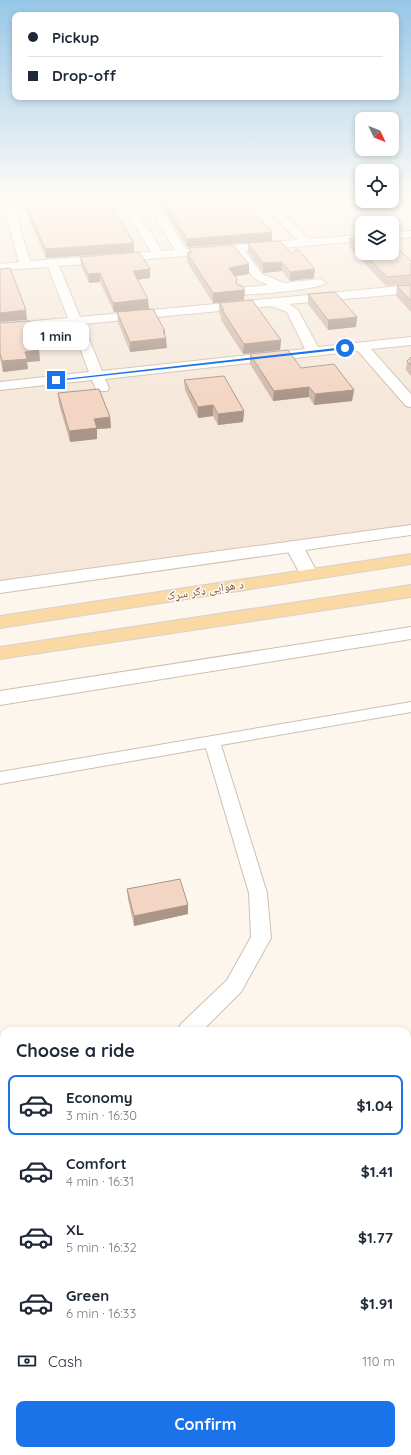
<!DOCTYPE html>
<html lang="en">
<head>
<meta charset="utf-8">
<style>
	body { margin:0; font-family:Quicksand,"Noto Naskh Arabic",sans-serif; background:#f2f2f3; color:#1f2937; height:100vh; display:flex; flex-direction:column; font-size:15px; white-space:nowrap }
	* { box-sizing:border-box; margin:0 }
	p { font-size:13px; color:#747a83 }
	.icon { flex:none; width:22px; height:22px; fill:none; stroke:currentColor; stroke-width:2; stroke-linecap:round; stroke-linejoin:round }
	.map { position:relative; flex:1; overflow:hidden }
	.side { position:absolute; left:0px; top:1027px; width:411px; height:428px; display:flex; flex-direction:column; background:#fff; border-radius:12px 12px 0 0; box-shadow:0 2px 6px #0003 }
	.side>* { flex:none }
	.guide { position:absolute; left:12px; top:12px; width:387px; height:88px; border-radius:8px; box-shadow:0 2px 6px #0003; display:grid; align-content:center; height:88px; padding:0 16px; background:#fff }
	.needle { width:26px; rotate:133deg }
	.tools { position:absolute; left:355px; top:112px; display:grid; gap:8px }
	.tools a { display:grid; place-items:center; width:44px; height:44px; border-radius:8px; background:#fff; box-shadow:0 2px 6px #0003; font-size:20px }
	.end { position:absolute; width:18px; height:18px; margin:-9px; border:5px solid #1a73e8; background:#fff; box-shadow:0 0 0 2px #fff }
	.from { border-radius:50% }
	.bubble { position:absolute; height:28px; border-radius:8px; background:#fff; box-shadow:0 2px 6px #0003; font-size:13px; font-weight:700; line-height:28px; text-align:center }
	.guide b { display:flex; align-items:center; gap:14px; height:38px; font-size:15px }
	.guide b+b { border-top:1px solid #e0e1e3 }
	.guide i { width:10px; height:10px; background:#1f2937 }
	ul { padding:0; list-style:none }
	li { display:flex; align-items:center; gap:12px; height:60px; margin:0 8px 6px; padding:0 8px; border:2px solid transparent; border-radius:8px }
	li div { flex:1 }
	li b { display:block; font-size:15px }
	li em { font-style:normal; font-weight:700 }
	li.selected { border-color:#1a73e8 }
	li>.icon { width:36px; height:36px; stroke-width:1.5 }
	h2 { padding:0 16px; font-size:18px; line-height:48px }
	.pay { display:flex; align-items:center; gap:10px; height:44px; padding:0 16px; font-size:15px }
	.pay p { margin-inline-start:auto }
	.cta { display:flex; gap:8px; margin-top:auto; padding:8px 16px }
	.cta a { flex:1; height:46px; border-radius:8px; background:#1a73e8; color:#fff; font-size:16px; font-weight:700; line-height:46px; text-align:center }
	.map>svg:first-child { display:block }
	.residential { fill:#f5e8da; fill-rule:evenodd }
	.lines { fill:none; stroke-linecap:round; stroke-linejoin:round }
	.lane-casing { stroke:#d1beb0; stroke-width:2 }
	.street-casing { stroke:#d1beb0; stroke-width:2 }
	.secondary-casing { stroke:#d6c0b0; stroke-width:2 }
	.primary-casing { stroke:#dad1cd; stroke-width:2 }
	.lane { fill:#fff; fill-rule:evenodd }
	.street { fill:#fff; fill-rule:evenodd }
	.secondary { fill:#fff; fill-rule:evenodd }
	.primary { fill:#fbd9a5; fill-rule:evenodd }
	.wall { fill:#d1b7a8 }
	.shaded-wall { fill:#aa9588 }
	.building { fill:#f3d5c3; stroke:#aa9588 }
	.route { fill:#1a73e8 }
	.labels { text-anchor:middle; stroke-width:3; stroke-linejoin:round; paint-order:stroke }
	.street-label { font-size:12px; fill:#7a5c4d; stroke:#fffaf3 }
</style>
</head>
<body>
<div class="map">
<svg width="411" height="1455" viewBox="0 0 411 1455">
	<rect width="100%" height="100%" fill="#fdf6ec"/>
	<!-- residential -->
	<path class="residential" d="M 0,195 L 362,195 L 362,201 L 392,201 L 392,195 L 411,195 L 411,528 L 0,586 ZM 362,223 L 392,223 L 392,253 L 362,253 Z"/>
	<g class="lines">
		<defs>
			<g id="lane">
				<polygon points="411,702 411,712 221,745 267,893 271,938 241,992 202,1031 177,1031 181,1024 227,980 251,937 249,893 206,748 0,784 0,772"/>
				<polygon points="4,1098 4,1120 0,1122 0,1100"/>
			</g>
			<g id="street">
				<path d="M 0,195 L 10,195 L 13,204 L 118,196 L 117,195 L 182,195 L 177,198 L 155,200 L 186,249 L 297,240 L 254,195 L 265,195 L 308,239 L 362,235 L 362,241 L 245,251 L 262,274 L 284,283 L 320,279 L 326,283 C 322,289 248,296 239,294 L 237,291 L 239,288 L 268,285 L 254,278 L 234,252 L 59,266 L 80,317 L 411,285 L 411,293 L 289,304 L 298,310 L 318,347 L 411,337 L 411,345 L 371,349 L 411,394 L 411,407 L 406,406 L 358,351 L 105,379 L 109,388 L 107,391 L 97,391 L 92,380 L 0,390 L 0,382 L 89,372 L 71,325 L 0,332 L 0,324 L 68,318 L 48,267 L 0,270 L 0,264 L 19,262 L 5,211 L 0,211 L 0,205 L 3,205 ZM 145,200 L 175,250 L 162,251 L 131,201 ZM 121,202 L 151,252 L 30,261 L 15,210 ZM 271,306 L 287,312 L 305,349 L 102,371 L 83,324 Z"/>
				<polygon points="411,231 411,237 392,239 392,233"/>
				<polygon points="294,541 300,542 303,546 318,574 316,578 309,580 302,578 300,574 285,546 288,542"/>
				<polygon points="411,627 411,639 0,705 0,691"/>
			</g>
			<polygon id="secondary" points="411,525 411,535 0,593 0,581"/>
			<g id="primary">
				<polygon points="411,554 411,564 0,628 0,616"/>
				<polygon points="411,585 411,597 0,659 0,647"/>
			</g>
		</defs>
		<!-- lane casing -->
		<use href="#lane" class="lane-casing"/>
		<!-- street casing -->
		<use href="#street" class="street-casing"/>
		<!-- secondary casing -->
		<use href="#secondary" class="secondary-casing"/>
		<!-- primary casing -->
		<use href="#primary" class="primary-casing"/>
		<!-- lane -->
		<use href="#lane" class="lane"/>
		<!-- street -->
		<use href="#street" class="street"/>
		<!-- secondary -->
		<use href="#secondary" class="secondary"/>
		<!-- primary -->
		<use href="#primary" class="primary"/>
	</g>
	<!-- wall -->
	<g class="wall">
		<polygon points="20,195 100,195 100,196 22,202"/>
		<polygon points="159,195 238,195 272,241 187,247 159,201"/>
		<polygon points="25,202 134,243 134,252 46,258 26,211"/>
		<polygon points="362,237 362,253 392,253 411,261 411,284 386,286 349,247 349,238"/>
		<polygon points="248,243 314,278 290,281 282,271 263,273 248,252"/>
		<polygon points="189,248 249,274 235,276 237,279 237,284 244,300 213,303 187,262 187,253 189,253"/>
		<polygon points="80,257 150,269 150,278 138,280 149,309 114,312 100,282 89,283 81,266"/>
		<polygon points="411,285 411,312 396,296 397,286"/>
		<polygon points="308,294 357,317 356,327 328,330 308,304"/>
		<polygon points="219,303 281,340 280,350 243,354 221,320 221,316 219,312"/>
		<polygon points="117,312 167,348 130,352 118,322"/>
		<polygon points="0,323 39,350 40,361 27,362 28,369 3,372 0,358"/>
		<polygon points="250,354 301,368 354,390 352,401 314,405 309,397 273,401 250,364"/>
		<polygon points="411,357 411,376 406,370 407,361"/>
		<polygon points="184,380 244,411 243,422 218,425 213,416 198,418 185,390"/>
		<polygon points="58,393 110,417 111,428 97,429 97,439 70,442 59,404"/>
		<polygon points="127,889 188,905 188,914 134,926 128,899"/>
		<polygon points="129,1451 323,1451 325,1455 160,1455 159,1451 152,1455 130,1455"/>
	</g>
	<!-- shaded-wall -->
	<g class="shaded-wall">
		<polygon points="22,195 100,195 100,196 22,202"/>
		<polygon points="272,232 272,241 187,247 187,239"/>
		<polygon points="134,243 134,252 46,258 45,249"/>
		<polygon points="282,262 282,271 263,273 263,263"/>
		<polygon points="249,264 249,274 229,277 229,268"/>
		<polygon points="150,269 150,278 134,280 133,271"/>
		<polygon points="315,269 314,278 290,281 290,272"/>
		<polygon points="100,273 100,282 89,283 88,274"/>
		<polygon points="237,279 237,289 245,290 244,300 213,303 213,293 236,282"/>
		<polygon points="148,299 149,309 114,312 113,303"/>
		<polygon points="26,310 27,320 0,322 0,313"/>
		<polygon points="357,317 356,327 328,330 328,320"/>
		<polygon points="163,331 165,331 165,338 166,338 167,348 130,352 130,342"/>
		<polygon points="281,340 280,350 243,354 244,344"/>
		<polygon points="39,350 40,361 27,362 28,369 3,372 2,361 25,352"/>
		<polygon points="309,387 309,397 273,401 274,391"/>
		<polygon points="354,390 352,401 314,405 315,394"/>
		<polygon points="213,405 213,416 198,418 198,407"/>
		<polygon points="244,411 243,422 218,425 218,414"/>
		<polygon points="110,417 111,428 97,429 97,439 70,442 69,431 94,419"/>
		<polygon points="188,905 188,914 134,926 134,916"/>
		<polygon points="4,1262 4,1272 0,1273 0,1263"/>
		<polygon points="411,1370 411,1376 407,1378 407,1372"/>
		<polygon points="145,1451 159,1451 152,1455 138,1455"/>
	</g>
	<!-- building -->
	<g class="building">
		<polygon points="160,195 238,195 272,232 187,239"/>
		<polygon points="105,196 134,243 45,249 25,202"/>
		<polygon points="362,237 362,251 349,238"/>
		<polygon points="280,241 292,254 298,249 315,269 290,272 282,262 263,263 248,243"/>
		<polygon points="392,243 411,261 411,275 387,277 364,253 392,253"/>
		<polygon points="233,245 249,264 229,268 237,279 236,282 238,285 242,286 245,290 213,293 187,253 192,253 189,248"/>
		<polygon points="139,252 150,269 133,271 148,299 113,303 100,273 88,274 80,257"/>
		<polygon points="10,268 26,310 0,313 0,269"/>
		<polygon points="411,285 411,301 397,286"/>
		<polygon points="335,292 357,317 328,320 308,294"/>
		<polygon points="252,300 281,340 244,344 222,310 224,310 219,303"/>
		<polygon points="153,309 165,331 163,331 166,338 130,342 117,312"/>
		<polygon points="30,321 39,350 25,352 27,359 2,361 0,353 0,323"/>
		<polygon points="288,350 301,368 334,364 354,390 315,394 309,387 274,391 250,354"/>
		<polygon points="411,357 411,365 407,361"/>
		<polygon points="224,376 244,411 218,414 213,405 198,407 184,380"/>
		<polygon points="99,389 110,417 94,419 97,428 69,431 58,393"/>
		<polygon points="180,879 188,905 134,916 127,889"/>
		<polygon points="411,1064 411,1370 407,1372 407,1066"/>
		<polygon points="0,1244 4,1257 4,1262 0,1263"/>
		<polygon points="4,1357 4,1451 54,1451 56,1455 0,1455 0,1359"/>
		<polygon points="130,1451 145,1451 138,1455 131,1455"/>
		<polygon points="160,1451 323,1451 325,1455 162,1455"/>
	</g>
	<!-- sky -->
	<linearGradient id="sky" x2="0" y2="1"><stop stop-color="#97c7e8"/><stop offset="0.49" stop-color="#fefbf6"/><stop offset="1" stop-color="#fefbf6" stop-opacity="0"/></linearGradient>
	<rect width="411" height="399" fill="url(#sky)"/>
	<!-- route -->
	<polygon class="route" points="345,347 347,349 56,381 54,380"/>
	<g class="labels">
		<!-- street labels -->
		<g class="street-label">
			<text transform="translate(205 590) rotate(-9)" y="4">د هوایی ډګر سړک</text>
		</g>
	</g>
</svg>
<div class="tools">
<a><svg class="needle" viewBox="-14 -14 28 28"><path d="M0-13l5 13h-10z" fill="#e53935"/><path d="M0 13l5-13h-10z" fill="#747a83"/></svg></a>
<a><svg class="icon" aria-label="locate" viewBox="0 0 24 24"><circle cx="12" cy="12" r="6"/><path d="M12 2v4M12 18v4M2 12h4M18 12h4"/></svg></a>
<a><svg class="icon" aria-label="layers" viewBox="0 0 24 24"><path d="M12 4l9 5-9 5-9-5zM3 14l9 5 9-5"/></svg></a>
</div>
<i class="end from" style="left:345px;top:348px"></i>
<i class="end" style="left:56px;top:380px"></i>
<div class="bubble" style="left:23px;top:322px;width:66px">1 min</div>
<div class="guide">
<b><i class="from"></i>Pickup</b>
<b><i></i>Drop-off</b>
</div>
<section class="side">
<h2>Choose a ride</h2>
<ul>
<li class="selected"><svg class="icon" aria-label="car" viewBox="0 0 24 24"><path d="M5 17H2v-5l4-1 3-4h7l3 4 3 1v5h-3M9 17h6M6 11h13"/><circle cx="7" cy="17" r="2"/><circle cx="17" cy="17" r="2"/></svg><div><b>Economy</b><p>3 min · 16:30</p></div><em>$1.04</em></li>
<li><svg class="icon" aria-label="car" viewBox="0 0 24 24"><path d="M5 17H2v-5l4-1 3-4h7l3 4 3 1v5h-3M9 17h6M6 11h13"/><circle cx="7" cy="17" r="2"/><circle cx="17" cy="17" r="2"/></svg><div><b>Comfort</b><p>4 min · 16:31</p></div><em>$1.41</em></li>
<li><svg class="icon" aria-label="car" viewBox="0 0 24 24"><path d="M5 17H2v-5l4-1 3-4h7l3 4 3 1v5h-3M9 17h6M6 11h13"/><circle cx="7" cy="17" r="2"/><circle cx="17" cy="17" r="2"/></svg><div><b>XL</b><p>5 min · 16:32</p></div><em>$1.77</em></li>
<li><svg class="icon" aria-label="car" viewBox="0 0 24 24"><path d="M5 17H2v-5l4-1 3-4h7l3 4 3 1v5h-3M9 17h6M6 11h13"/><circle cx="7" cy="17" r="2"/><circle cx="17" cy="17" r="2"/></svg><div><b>Green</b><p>6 min · 16:33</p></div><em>$1.91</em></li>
</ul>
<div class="pay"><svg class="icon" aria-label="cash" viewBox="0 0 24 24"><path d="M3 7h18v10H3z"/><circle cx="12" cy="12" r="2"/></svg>Cash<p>110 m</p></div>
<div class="cta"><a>Confirm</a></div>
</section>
</div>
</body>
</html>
